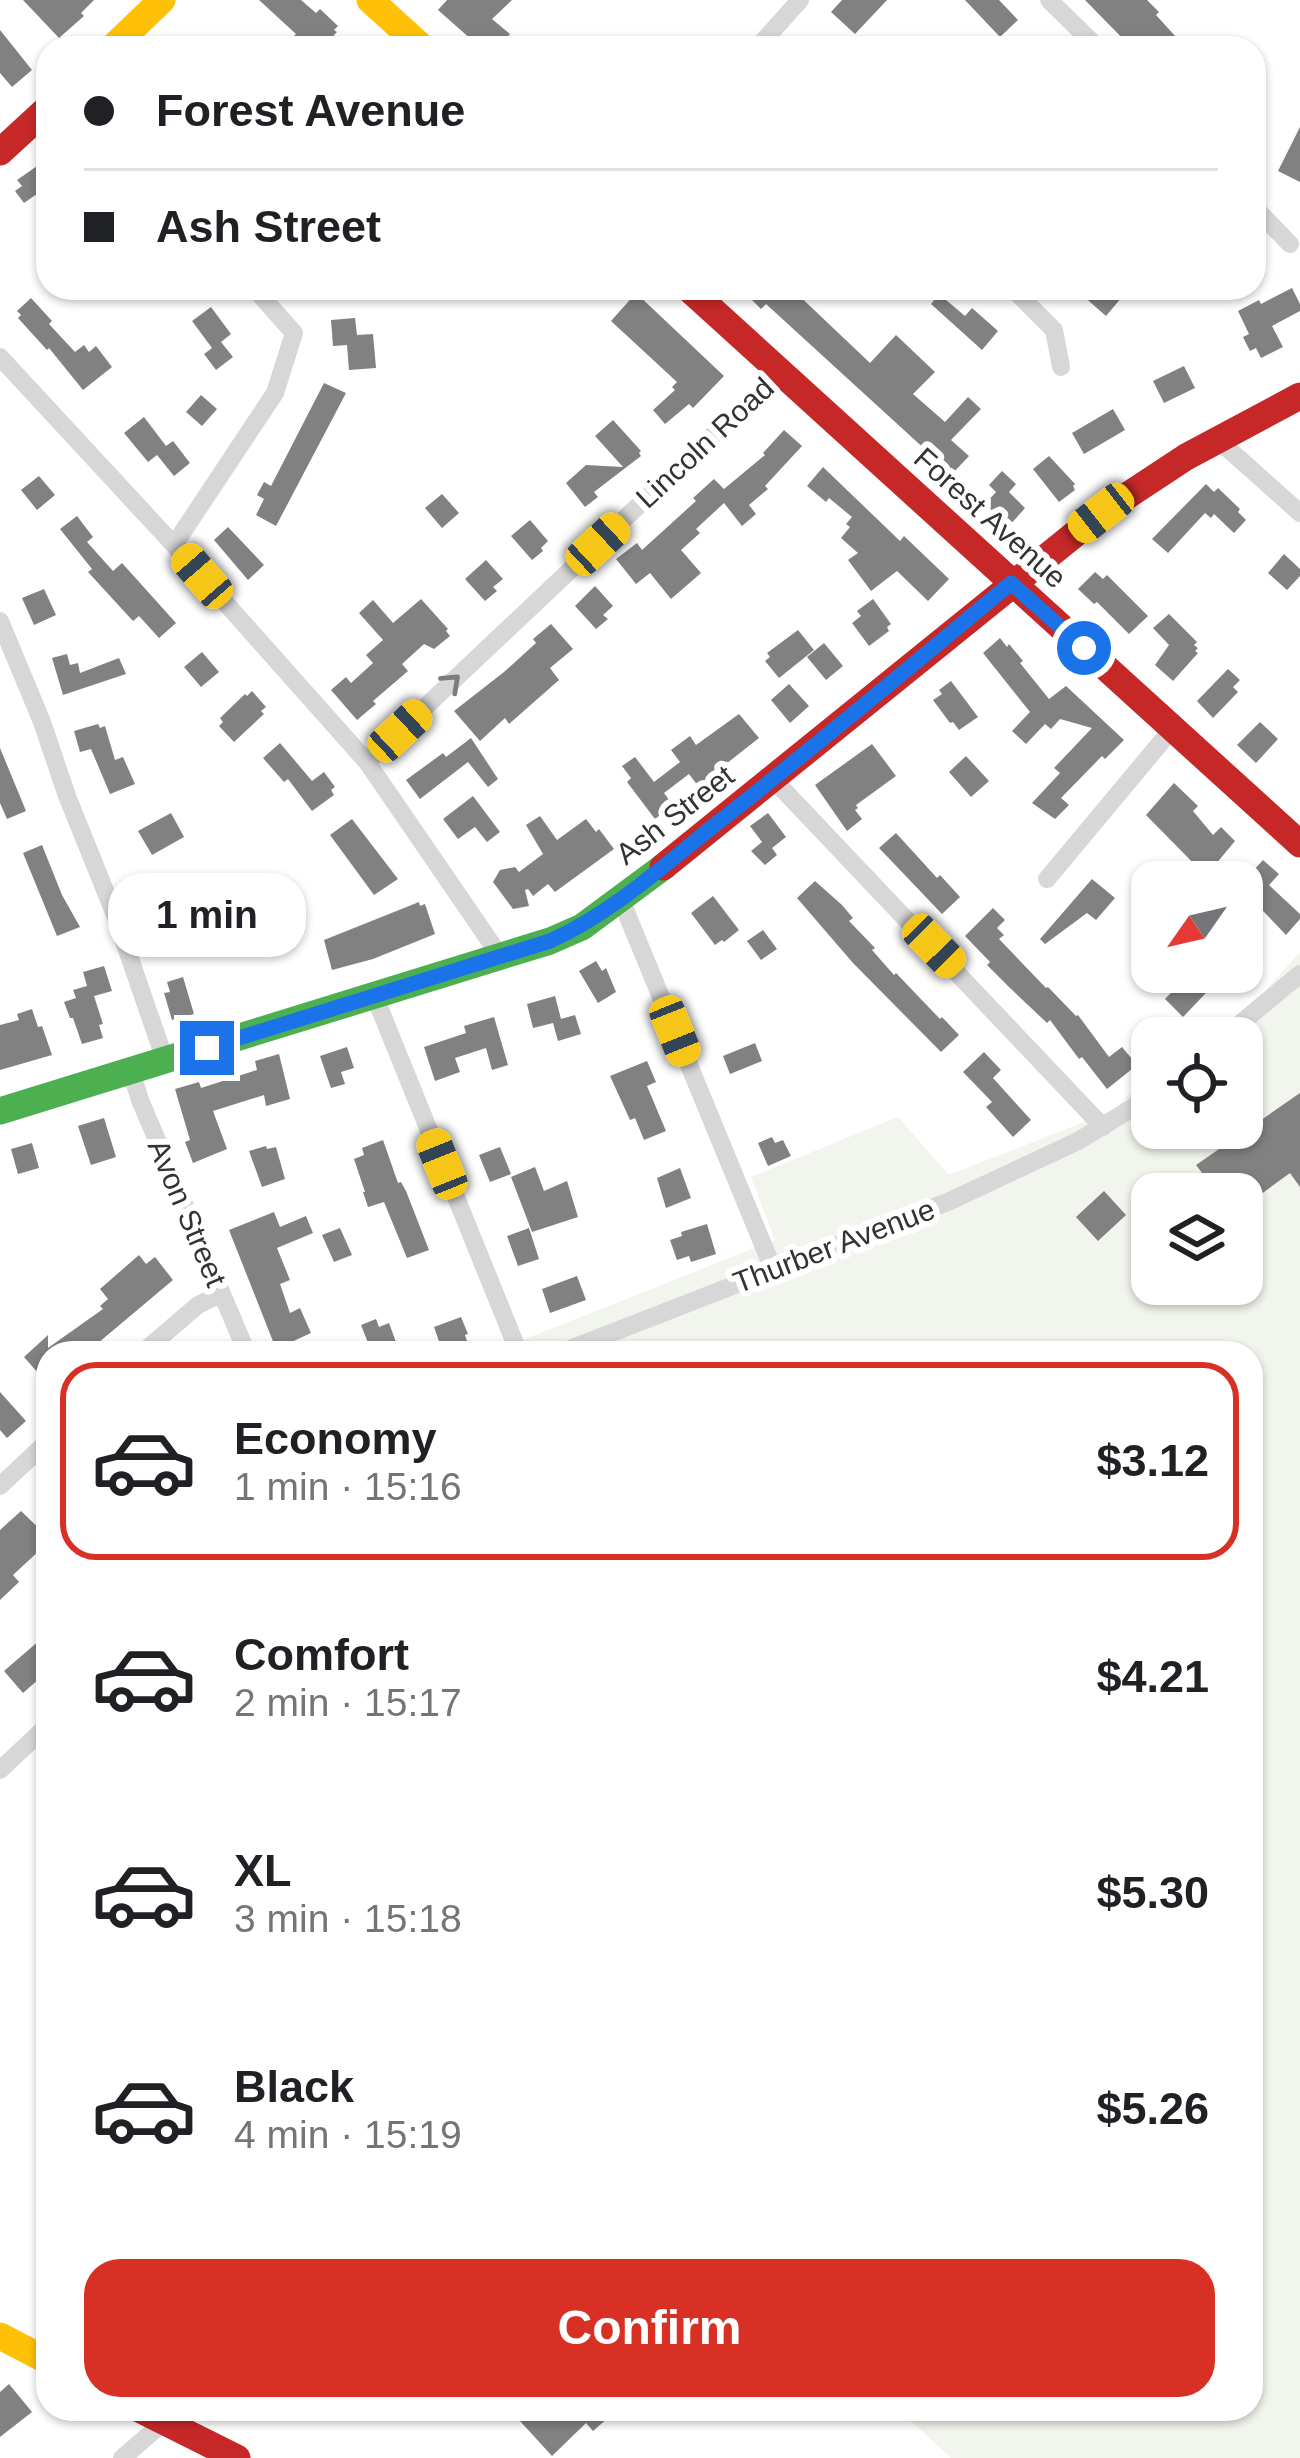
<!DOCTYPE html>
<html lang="en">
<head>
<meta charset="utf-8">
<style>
	body { margin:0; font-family:Helvetica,sans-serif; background:#f2f2f2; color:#202124; height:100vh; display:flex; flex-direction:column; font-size:45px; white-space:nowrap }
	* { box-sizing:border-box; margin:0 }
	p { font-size:39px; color:#757577 }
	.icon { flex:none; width:66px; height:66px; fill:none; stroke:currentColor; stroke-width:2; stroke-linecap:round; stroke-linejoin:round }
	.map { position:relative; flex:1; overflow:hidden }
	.panel { position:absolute; left:36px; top:1341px; width:1227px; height:1080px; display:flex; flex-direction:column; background:#fff; border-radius:36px; box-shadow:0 3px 9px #0004 }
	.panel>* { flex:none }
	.top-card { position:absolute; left:36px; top:36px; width:1230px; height:264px; border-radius:36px; box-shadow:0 3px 9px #0004; display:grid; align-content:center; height:264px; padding:0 48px; background:#fff }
	.needle { width:78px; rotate:236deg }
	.tools { position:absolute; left:1131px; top:861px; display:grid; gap:24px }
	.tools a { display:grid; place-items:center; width:132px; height:132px; border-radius:24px; background:#fff; box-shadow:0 3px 9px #0004; font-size:60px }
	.end { position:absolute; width:54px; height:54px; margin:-27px; border:15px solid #1a73e8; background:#fff; box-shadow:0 0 0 6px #fff }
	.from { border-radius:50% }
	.bubble { position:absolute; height:84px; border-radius:36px; background:#fff; box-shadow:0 3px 9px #0004; font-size:39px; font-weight:800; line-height:84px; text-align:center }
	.car { position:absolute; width:36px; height:72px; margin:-36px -18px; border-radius:15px; box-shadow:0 0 9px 3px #0007; background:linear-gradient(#f5c518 24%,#345 0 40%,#f5c518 0 76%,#345 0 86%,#f5c518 0) }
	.top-card b { display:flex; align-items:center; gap:42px; height:114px; font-size:45px }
	.top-card b+b { border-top:3px solid #e0e0e0 }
	.top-card i { width:30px; height:30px; background:#202124 }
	ul { padding:21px 0 0; list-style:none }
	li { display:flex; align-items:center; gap:36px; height:198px; margin:0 24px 18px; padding:0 24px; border:6px solid transparent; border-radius:36px }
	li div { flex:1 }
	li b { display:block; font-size:45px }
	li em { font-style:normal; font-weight:800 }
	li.on { border-color:#d93025 }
	li>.icon { width:108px; height:108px; stroke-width:1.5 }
	.button { display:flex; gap:24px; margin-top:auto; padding:24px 48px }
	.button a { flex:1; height:138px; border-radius:36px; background:#d93025; color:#fff; font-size:48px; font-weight:800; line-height:138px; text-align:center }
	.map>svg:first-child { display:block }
	.green { fill:#f1f5ed; fill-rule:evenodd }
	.building { fill:#818181 }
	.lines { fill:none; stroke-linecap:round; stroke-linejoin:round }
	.street { stroke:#d7d7d7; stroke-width:18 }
	.fast { stroke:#4caf50; stroke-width:27 }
	.slow { stroke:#ffc107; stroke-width:27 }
	.jam { stroke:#c62828; stroke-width:27 }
	.oneway { stroke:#7d7d7d }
	.route { stroke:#1a73e8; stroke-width:15 }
	.labels { text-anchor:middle; stroke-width:12; stroke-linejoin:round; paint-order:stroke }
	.street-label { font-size:30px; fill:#333; stroke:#fff }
</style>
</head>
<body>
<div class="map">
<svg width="1300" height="2458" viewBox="0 0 1300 2458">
	<rect width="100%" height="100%" fill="#fff"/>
	<!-- green -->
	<path class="green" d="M 1300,952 L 1300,2458 L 951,2458 L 898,2409 L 1251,2409 L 1251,1353 L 481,1353 L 488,1350 L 490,1353 L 775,1240 L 751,1177 L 898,1117 L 949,1175 L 1112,1111 L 1152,1072 L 1152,1128 L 1242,1128 L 1242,1038 L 1223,1038 ZM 1152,1194 L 1242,1194 L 1242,1284 L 1152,1284 Z"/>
	<!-- building -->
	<g class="building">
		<polygon points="23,0 94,0 81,13 84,16 59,38"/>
		<polygon points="259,0 301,0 316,13 320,9 338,26 334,30 337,32 322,48 307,48 294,36 296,34"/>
		<polygon points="447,0 512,0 492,19 510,34 498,48 481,48 438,10"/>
		<polygon points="842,0 887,0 855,34 831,12"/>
		<polygon points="965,0 999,0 1018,20 1000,37"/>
		<polygon points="1085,0 1147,0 1159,12 1156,15 1186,48 1132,48"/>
		<polygon points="0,30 32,70 12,87 0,73"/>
		<polygon points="1300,127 1300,182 1278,171"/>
		<polygon points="40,164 48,175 48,186 24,203 15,191 22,186 17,180"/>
		<polygon points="749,288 791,288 870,363 896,335 935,372 913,394 945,422 968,397 981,409 951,440 969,456 952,474 766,304 761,309 749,297 753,292"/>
		<polygon points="1074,288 1112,288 1122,297 1106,316"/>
		<polygon points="1292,288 1300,304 1300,311 1272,326 1283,347 1261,358 1256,348 1250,351 1243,337 1249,334 1238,311 1259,300 1261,304"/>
		<polygon points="636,293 724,376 693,408 689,404 665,424 653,410 675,390 672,387 677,382 611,321"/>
		<polygon points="939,294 965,316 972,308 998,331 982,350 931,304"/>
		<polygon points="31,298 52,321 49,324 75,352 84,345 89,352 96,346 112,367 83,390 49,348 47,350 18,318 21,315 17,311"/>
		<polygon points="211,307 231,334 221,342 233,357 216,370 204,354 212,348 192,321"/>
		<polygon points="355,318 357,335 373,334 376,368 349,370 347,345 333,346 331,320"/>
		<polygon points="1184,366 1195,388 1164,403 1153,381"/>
		<polygon points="324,383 346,393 276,526 256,515 264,499 257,495 264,482 271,486"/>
		<polygon points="201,395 217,409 202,426 186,412"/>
		<polygon points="1113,409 1125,430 1084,454 1072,433"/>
		<polygon points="144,417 166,446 173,441 190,463 174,476 157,455 148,462 124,433"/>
		<polygon points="613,420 641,451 639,453 641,456 594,492 598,497 585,507 566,483 586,465 623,467 595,436"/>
		<polygon points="784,430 802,446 765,486 768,489 749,505 756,514 742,526 724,503 696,529 700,533 681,550 701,573 671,599 650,573 636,584 616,559 637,543 642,550 696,501 693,498 714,479 724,489 765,455 763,453"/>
		<polygon points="1049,456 1075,484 1073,486 1075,490 1059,502 1033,469"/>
		<polygon points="823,467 900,541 904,536 949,579 928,601 897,571 871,591 848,560 858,553 841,538 850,527 846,524 852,517 829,498 826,502 807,486"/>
		<polygon points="1002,471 1016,484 1009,492 1025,508 1009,526 985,504 996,492 989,485"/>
		<polygon points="39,476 55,495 37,510 21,490"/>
		<polygon points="1206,484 1214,492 1218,488 1240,509 1238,512 1246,520 1234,533 1214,514 1211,518 1205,513 1168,553 1152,539"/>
		<polygon points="442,494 459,513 442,528 425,508"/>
		<polygon points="77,516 93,537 87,542 113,571 122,563 176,623 159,638 139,616 133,621 88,572 92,569 60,529"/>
		<polygon points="530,520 548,541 541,548 543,551 532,560 511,536"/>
		<polygon points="228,527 264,565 248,580 214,540"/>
		<polygon points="1284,554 1300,569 1300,576 1287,590 1268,573"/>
		<polygon points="486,560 503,579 493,587 497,591 485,601 465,579"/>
		<polygon points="1095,572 1103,579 1107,575 1148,616 1129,634 1097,602 1094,604 1078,589"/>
		<polygon points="595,586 613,606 603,615 608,619 596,629 575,606"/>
		<polygon points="44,589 56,615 34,625 22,598"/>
		<polygon points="421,599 448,629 446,631 450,636 434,649 424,644 402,664 408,671 373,701 376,704 357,720 331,690 346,677 351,683 373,663 366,655 383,640 359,613 373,600 393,623"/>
		<polygon points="873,599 891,624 887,627 889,631 869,646 852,623 861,616 857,611"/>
		<polygon points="1169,614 1197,642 1194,645 1198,648 1195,651 1198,653 1173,681 1155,665 1169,645 1153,628"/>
		<polygon points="551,624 573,649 550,668 559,680 509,724 505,718 480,741 454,711 504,672 536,643 533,639"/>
		<polygon points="798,630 814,650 779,678 765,661 770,657 767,653"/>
		<polygon points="1000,638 1007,647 1009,644 1023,661 1020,663 1049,699 1066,686 1124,740 1105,759 1102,756 1061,798 1069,805 1055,819 1032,803 1060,773 1054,768 1092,728 1060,719 1051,729 1045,724 1026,744 1012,731 1030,712 983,653"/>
		<polygon points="824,643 843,666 826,680 807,657"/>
		<polygon points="202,652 219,672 201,687 184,667"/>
		<polygon points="67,654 70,665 78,663 80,673 119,658 126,674 63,695 52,658"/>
		<polygon points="1228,669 1240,680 1233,687 1238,692 1213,718 1197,701"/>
		<polygon points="951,681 978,717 959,730 953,722 950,723 933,700 942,694 939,690"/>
		<polygon points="789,684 809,706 790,723 771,700"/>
		<polygon points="252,691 266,707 261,711 264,714 234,742 219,726 223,722 220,718 245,694 247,696"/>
		<polygon points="739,714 759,738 698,786 689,774 664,793 673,805 655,819 627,782 631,778 622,766 635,757 654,782 680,762 671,750 690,736 696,745"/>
		<polygon points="1260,722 1278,739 1256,763 1237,745"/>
		<polygon points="98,724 100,728 105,726 115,760 123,757 135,784 110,794 91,749 80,752 74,731"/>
		<polygon points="471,738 498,779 488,787 468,762 420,799 406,780 443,753 446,757"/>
		<polygon points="280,743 312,781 324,772 335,787 331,790 334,795 312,811 288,779 284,782 263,758"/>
		<polygon points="872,744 896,776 856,805 858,808 855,810 862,819 847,831 815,785"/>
		<polygon points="0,748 26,811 7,819 0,803"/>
		<polygon points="966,756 989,781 971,797 949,772"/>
		<polygon points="1174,783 1198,806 1193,811 1213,835 1221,827 1235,841 1206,876 1146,815"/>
		<polygon points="473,796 500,832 487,842 475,827 458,839 443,819"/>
		<polygon points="171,813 184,837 152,855 138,831"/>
		<polygon points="768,813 786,837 772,848 777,855 765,865 751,851 762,842 750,826"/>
		<polygon points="540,816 557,840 586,819 596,832 599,829 614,849 555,892 548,884 533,896 528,889 525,890 529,906 513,909 493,882 500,870 515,867 519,872 543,854 526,825"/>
		<polygon points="352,819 398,879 374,895 330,835"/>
		<polygon points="896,833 937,878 940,875 960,897 942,914 879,848"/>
		<polygon points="42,845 62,895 80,927 57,936 23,853"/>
		<polygon points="1263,860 1279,874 1269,885 1300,914 1300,919 1286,935 1242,889 1242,883"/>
		<polygon points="1092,879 1115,898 1096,920 1087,913 1045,944 1040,939"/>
		<polygon points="815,881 842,905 853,918 849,921 875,948 872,950 894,975 896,973 940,1019 942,1017 959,1035 941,1052 853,963 797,898"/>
		<polygon points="713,896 739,930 724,942 722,940 715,945 691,913"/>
		<polygon points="419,902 420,906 425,904 435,934 373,959 332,970 324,940"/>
		<polygon points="993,908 1005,920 997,928 1004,935 999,939 1046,988 1048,987 1076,1016 1078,1015 1109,1057 1122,1047 1137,1065 1107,1089 1082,1057 1079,1059 1050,1020 1047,1023 1009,987 987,965 990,962 965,936"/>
		<polygon points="226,914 238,945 217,953 203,922"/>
		<polygon points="763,930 777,949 761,960 747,941"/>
		<polygon points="596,961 602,971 606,968 616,992 598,1003 579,971"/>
		<polygon points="104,966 112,991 94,996 103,1024 99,1025 103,1038 82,1044 73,1018 70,1018 64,1002 76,998 73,990 87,986 83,972"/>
		<polygon points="1191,972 1226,972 1183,1017 1165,999"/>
		<polygon points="183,977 194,1014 172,1020 164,993 170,992 167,982"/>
		<polygon points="555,996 561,1019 575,1015 581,1034 558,1041 553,1023 533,1028 527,1004"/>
		<polygon points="32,1009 38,1027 42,1026 52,1055 0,1070 0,1025 19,1020 17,1014"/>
		<polygon points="494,1017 508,1065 492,1070 486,1048 455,1058 460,1072 435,1081 424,1047 466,1033 464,1026"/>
		<polygon points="755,1043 762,1061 730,1074 723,1056"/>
		<polygon points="347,1047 354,1068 341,1072 345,1084 331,1088 320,1056"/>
		<polygon points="984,1052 1001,1070 993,1078 1031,1120 1013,1137 986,1107 992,1102 963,1072"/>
		<polygon points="279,1054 290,1099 266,1106 264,1095 213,1111 227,1149 193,1163 185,1142 190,1140 175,1089 199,1082 201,1088 257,1070 255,1061"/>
		<polygon points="647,1061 656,1082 647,1086 666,1131 644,1140 635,1118 630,1120 610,1076"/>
		<polygon points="1300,1093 1300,1187 1290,1173 1242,1208 1242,1194 1218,1194 1196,1165"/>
		<polygon points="104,1118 116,1157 91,1165 78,1126"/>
		<polygon points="772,1137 775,1143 783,1140 791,1156 768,1166 758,1143"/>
		<polygon points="383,1140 398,1183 401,1182 406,1191 429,1250 407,1258 384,1202 368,1207 363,1192 365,1192 354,1159 364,1155 362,1148"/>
		<polygon points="32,1143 39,1168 18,1174 11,1149"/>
		<polygon points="266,1146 267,1149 276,1147 285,1179 262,1187 249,1151"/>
		<polygon points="500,1147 511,1174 490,1182 479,1155"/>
		<polygon points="535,1167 544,1191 567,1181 578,1217 532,1232 511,1177"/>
		<polygon points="680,1168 691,1198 666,1208 657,1178"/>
		<polygon points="1104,1191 1126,1215 1098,1241 1076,1217"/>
		<polygon points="274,1212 280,1227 306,1216 313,1233 277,1248 290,1280 280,1284 290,1313 300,1308 311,1333 276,1349 229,1230"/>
		<polygon points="707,1224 716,1254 691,1262 689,1256 677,1260 670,1240 682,1236 681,1232"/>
		<polygon points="340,1228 352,1255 334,1262 322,1235"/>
		<polygon points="529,1228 539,1259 518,1266 507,1236"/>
		<polygon points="139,1255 146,1264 155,1257 173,1280 98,1343 106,1353 48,1353 48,1380 40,1371 38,1373 24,1357 48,1335 48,1348 103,1309 100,1306 108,1299 100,1289"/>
		<polygon points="577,1276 586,1300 550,1313 542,1289"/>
		<polygon points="461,1317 468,1334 465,1335 469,1347 443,1353 434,1327"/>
		<polygon points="376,1319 379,1327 389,1323 400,1353 372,1353 361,1325"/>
		<polygon points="0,1392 26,1421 7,1438 0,1430"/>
		<polygon points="21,1511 48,1537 38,1546 41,1549 13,1575 19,1582 0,1600 0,1530"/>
		<polygon points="48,1633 48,1671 23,1693 4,1671"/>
		<polygon points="9,2384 32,2412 0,2437 0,2392"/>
		<polygon points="509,2409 602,2409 608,2418 593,2431 586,2423 552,2456"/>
	</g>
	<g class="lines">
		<!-- street -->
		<g class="street">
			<polyline points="1049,0 1098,48"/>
			<polyline points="757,48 800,0"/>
			<polyline points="1254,207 1290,244"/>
			<polyline points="1012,288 1054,330 1061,367"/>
			<polyline points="0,357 174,545 367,762 500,956"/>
			<polyline points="1217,439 1300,513"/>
			<polyline points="174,545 275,393 294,333 254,288"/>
			<polyline points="0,621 42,722 67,796 115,915 165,1060"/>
			<polyline points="367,762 781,371"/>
			<polyline points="773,779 1103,1127"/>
			<polyline points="1047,879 1173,728"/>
			<polyline points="621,900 773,1269"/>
			<polyline points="375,997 519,1353"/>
			<polyline points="1223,1038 1300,974"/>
			<polyline points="131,1071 140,1100 247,1353"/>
			<polyline points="142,1353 198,1305 221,1294"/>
			<polyline points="560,1353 950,1201 1078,1141 1152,1096"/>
			<polyline points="0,1486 48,1441"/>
			<polyline points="0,1770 48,1725"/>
			<polyline points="122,2458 164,2422"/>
		</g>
		<!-- fast -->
		<polyline class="fast" points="0,1111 550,941 582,927 663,867"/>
		<!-- slow -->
		<g class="slow">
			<polyline points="370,0 423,48"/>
			<polyline points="112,48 162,0"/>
			<polyline points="0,2336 48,2361"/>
		</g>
		<!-- jam -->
		<g class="jam">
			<polyline points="0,152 48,108"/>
			<polyline points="688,288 1300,844"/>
			<polyline points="663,867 1101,513 1186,457 1300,396"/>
			<polyline points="139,2409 237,2458"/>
		</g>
	</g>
	<!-- one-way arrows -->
	<defs><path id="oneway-chevron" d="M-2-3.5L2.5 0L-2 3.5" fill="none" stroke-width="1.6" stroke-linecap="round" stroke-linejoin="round" transform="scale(3)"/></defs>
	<use class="oneway" href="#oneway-chevron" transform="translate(452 682) rotate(-43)"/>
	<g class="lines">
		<!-- route -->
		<path class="route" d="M 207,1048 L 550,941 C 612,913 663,866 716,824 C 816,746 914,664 1011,583 L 1084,648"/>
	</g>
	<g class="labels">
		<!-- street labels -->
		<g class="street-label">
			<text transform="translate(705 443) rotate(-43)" y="10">Lincoln Road</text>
			<text transform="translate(990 518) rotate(42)" y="10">Forest Avenue</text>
			<text transform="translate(675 815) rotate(-38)" y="10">Ash Street</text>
			<text transform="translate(187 1213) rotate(67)" y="10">Avon Street</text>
			<text transform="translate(834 1246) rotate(-21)" y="10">Thurber Avenue</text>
		</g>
	</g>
</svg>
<div class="tools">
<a><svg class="needle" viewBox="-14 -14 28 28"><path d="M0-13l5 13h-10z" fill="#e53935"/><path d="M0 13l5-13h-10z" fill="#757577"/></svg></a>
<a><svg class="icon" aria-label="locate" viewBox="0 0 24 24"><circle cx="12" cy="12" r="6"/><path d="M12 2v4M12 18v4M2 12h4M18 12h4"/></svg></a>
<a><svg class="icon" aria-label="layers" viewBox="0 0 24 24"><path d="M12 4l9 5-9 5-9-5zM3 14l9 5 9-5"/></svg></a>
</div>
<i class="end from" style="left:1084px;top:648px"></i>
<i class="end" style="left:207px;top:1048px"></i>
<div class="bubble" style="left:108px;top:873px;width:198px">1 min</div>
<i class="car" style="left:1101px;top:513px;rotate:232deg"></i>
<i class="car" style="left:598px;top:544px;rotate:47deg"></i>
<i class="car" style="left:202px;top:576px;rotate:319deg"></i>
<i class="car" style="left:400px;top:731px;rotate:47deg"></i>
<i class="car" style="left:934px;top:946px;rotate:136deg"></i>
<i class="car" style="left:675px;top:1031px;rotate:158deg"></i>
<i class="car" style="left:442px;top:1164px;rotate:338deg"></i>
<div class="top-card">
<b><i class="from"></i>Forest Avenue</b>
<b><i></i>Ash Street</b>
</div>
<section class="panel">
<ul>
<li class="on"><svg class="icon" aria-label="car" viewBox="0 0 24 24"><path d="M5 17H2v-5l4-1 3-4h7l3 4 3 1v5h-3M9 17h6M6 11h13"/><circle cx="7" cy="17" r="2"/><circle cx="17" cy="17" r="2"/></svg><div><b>Economy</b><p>1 min · 15:16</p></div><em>$3.12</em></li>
<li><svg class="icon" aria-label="car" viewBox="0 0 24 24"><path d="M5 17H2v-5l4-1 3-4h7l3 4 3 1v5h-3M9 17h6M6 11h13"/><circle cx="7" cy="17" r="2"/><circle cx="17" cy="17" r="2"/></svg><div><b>Comfort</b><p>2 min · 15:17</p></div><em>$4.21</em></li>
<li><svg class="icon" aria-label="car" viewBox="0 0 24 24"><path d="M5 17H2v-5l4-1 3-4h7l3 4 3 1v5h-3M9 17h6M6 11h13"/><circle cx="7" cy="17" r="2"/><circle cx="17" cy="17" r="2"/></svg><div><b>XL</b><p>3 min · 15:18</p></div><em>$5.30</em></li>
<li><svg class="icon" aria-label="car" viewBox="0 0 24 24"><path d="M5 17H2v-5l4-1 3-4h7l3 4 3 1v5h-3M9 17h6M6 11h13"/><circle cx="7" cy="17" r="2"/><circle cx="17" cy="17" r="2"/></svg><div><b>Black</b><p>4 min · 15:19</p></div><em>$5.26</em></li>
</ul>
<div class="button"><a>Confirm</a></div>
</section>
</div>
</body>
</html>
